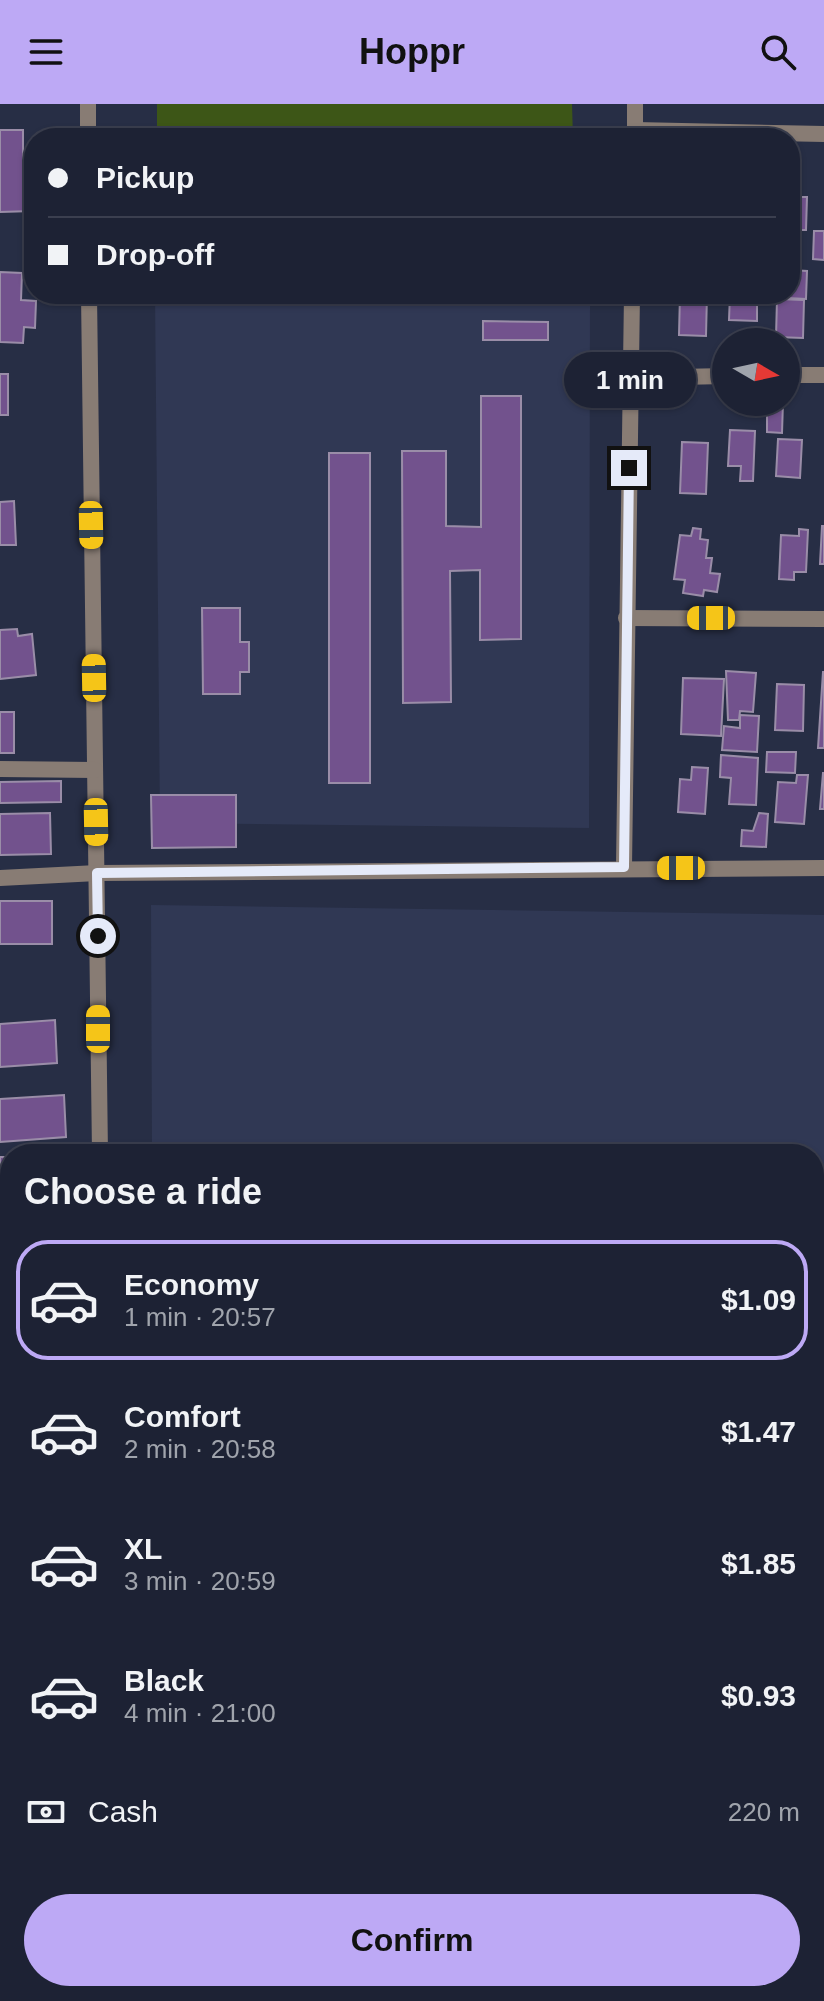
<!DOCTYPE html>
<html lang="en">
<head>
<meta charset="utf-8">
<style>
	body { margin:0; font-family:Arial,sans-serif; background:#252a3c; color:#f1f3f6; height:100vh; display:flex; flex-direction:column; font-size:30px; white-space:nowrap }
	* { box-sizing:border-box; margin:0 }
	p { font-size:26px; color:#a0a4ac }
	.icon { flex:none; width:44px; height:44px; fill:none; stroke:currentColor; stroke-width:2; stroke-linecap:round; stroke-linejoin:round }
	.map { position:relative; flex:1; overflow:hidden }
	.panel { position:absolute; left:0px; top:1040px; width:824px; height:858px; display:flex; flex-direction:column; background:#1d2234; border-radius:32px 32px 0 0; box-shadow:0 2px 6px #0004,0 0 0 2px #3b3f4f }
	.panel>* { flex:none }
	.hud { position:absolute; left:24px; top:24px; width:776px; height:176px; border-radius:32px; box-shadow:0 2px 6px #0004,0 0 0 2px #3b3f4f; display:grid; align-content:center; height:176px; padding:0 24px; background:#1d2234 }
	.needle { width:52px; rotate:99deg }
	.buttons { position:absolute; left:712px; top:224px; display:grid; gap:16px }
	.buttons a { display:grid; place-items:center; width:88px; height:88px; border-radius:50%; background:#1d2234; box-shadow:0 2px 6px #0004,0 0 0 2px #3b3f4f; font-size:40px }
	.end { position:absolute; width:36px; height:36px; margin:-18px; border:10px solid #e5eaf9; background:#111; box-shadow:0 0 0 4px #111 }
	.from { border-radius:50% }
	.bubble { position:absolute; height:56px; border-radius:28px; background:#1d2234; box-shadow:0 2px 6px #0004,0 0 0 2px #3b3f4f; font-size:26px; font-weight:700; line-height:56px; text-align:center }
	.car { position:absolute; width:24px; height:48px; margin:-24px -12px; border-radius:10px; box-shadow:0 0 6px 2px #0007; background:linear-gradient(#f5c518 24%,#345 0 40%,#f5c518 0 76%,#345 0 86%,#f5c518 0) }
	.hud b { display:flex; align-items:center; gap:28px; height:76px; font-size:30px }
	.hud b+b { border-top:2px solid #3b3f4f }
	.hud i { width:20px; height:20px; background:#f1f3f6 }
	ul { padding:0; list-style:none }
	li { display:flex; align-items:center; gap:24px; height:120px; margin:0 16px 12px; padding:0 8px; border:4px solid transparent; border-radius:32px }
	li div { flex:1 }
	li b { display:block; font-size:30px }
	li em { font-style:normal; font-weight:700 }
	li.on { border-color:#bda9f5 }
	li>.icon { width:72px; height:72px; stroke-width:1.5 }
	h2 { padding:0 24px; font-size:36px; line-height:96px }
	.pay { display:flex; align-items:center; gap:20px; height:88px; padding:0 24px; font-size:30px }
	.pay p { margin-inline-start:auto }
	.action { display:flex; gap:16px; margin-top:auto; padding:16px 24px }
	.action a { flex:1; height:92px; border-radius:48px; background:#bda9f5; color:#111; font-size:32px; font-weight:700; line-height:92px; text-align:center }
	header { display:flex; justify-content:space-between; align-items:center; height:104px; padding:0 24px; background:#bda9f5; color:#111; font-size:36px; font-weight:700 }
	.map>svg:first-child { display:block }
	.built { fill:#303854 }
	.green { fill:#3d5617 }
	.building { fill:#72528d; stroke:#9a8da8; stroke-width:2 }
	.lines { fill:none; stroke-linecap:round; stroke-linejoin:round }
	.service { stroke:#887c74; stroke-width:12 }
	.minor { stroke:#887c74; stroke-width:16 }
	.route { stroke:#e5eaf9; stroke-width:10 }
</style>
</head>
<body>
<header><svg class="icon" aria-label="menu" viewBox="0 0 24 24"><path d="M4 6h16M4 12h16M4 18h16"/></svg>Hoppr<svg class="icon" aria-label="search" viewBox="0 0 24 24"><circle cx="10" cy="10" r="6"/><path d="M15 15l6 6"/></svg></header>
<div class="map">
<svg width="824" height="1897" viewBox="0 0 824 1897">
	<rect width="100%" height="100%" fill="#272e45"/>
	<!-- built -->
	<g class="built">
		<polygon points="155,190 590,190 589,724 160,719"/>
		<polygon points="151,801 824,811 824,1897 158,1897 158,1888 814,1888 814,1050 152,1050"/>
	</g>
	<!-- green -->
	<g class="green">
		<polygon points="157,0 572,0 573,34 157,34"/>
		<polygon points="241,1888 540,1888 541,1897 242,1897"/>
	</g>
	<!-- building -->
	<g class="building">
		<polygon points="0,26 23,26 23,71 33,71 32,107 0,108"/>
		<polygon points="790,93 807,93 806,126 790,126"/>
		<polygon points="814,127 824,127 824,156 813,155"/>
		<polygon points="790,166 807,167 806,195 769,193 769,190 790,190"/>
		<polygon points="0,168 22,169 21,196 36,197 35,224 24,223 23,239 0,238"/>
		<polygon points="680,190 707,190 706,232 679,231"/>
		<polygon points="730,190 757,190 757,217 729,216"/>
		<polygon points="777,195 804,196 803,234 776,233"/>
		<polygon points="483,217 548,218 548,236 483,236"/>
		<rect x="0" y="270" width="8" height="41"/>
		<polygon points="481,292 521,292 521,535 480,536 480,466 450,467 451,598 403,599 402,347 446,347 446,422 481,423"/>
		<polygon points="783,298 782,329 767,328 767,299"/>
		<polygon points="730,326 755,327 753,377 740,377 741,362 728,362"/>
		<polygon points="778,335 802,336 800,374 776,372"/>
		<polygon points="682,338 708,339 706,390 680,389"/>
		<rect x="329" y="349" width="41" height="330"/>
		<polygon points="14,397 16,441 0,441 0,398"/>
		<polygon points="822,422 824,422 824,460 820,460"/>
		<polygon points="693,424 701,425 700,435 708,436 706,454 712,454 710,469 720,470 717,488 704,486 703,492 683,489 685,476 674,475 680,431 691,432"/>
		<polygon points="799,425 808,426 806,468 794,468 794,476 779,475 781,431 799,432"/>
		<polygon points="202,504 240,504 240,538 249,538 249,568 240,568 240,590 203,590"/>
		<polygon points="17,525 18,532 32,530 36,571 0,575 0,526"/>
		<polygon points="726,567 756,569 753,608 740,607 739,616 728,616"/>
		<polygon points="823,568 824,568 824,644 818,644"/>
		<polygon points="683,574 724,575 721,632 681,630"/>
		<polygon points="777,580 804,581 803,627 775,626"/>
		<rect x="0" y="608" width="14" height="41"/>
		<polygon points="740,611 759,612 757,648 722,646 724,622 740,624"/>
		<polygon points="767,648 796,648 795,669 766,668"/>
		<polygon points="721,651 758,654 756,701 729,700 731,674 720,673"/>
		<polygon points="692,663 708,664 705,710 678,708 680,675 691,676"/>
		<polygon points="823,669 824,669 824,705 820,705"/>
		<polygon points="797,671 808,671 804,720 775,718 778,678 796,679"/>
		<polygon points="61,677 61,698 0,699 0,678"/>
		<polygon points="151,691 236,691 236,743 152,744"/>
		<polygon points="50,709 51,750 0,751 0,710"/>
		<polygon points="759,709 768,710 766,743 741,742 742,726 753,727"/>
		<rect x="0" y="797" width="52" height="43"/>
		<polygon points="55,916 57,959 0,963 0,920"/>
		<polygon points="64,991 66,1033 0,1038 0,995"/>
		<polygon points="0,1053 10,1053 10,1111 0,1112"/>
		<polygon points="0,1282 8,1282 6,1359 0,1359"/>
		<polygon points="824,1519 824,1661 814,1660 821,1586 814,1586 814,1550 821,1551"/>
		<polygon points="0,1545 4,1545 9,1622 0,1623"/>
		<polygon points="0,1709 10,1709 10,1752 0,1753"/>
		<rect x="0" y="1767" width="10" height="44"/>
		<polygon points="0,1845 10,1845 10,1888 23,1888 0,1889"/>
	</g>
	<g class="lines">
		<!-- service -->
		<g class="service">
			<polyline points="814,1762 820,1695 824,1695"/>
			<polyline points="803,1897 803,1888"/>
		</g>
		<!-- minor -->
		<g class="minor">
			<polyline points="88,0 88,34"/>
			<polyline points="635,26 824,30"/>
			<polyline points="635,34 635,0"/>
			<polyline points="89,190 100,1050"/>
			<polyline points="786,271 824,271"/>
			<polyline points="631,274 726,272"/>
			<polyline points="626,514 824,515"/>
			<polyline points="0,665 95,666"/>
			<polyline points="624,763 632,190"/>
			<polyline points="0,774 97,769 824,764"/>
			<polyline points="0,1146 10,1145"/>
			<polyline points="0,1406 10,1405"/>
			<polyline points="0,1658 10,1657"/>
			<polyline points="102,1888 102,1897"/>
		</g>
	</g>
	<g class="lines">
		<!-- route -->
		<polyline class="route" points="98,832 97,769 624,763 629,364"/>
	</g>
</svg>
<div class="buttons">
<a><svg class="needle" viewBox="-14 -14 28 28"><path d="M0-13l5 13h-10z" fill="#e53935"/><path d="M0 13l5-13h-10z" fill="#a0a4ac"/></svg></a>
</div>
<i class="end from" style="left:98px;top:832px"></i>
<i class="end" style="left:629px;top:364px"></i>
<div class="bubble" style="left:564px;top:248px;width:132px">1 min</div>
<i class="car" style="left:91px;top:421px;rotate:179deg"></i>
<i class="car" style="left:711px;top:514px;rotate:270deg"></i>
<i class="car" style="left:94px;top:574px;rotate:359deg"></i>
<i class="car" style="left:96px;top:718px;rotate:179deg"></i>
<i class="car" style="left:681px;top:764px;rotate:270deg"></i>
<i class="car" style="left:98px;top:925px;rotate:0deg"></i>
<div class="hud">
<b><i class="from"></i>Pickup</b>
<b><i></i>Drop-off</b>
</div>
<section class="panel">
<h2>Choose a ride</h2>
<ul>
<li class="on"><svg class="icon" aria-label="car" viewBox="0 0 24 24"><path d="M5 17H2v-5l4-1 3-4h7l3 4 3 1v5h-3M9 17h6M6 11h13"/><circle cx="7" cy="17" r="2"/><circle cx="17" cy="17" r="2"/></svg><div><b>Economy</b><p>1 min · 20:57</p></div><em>$1.09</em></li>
<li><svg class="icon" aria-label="car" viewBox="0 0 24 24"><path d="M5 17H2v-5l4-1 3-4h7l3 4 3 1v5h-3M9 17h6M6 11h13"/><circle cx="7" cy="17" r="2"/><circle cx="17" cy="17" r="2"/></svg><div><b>Comfort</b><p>2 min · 20:58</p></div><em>$1.47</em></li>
<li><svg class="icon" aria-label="car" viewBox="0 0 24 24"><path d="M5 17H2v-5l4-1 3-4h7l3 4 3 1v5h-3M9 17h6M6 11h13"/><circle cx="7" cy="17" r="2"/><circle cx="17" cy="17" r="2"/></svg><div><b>XL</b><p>3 min · 20:59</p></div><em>$1.85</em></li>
<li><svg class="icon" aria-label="car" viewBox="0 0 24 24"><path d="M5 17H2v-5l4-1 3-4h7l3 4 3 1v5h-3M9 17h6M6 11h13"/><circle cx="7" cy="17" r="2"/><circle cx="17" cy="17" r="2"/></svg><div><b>Black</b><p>4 min · 21:00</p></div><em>$0.93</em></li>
</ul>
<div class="pay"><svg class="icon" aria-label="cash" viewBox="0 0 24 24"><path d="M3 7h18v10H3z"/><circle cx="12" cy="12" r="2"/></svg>Cash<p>220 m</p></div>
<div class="action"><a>Confirm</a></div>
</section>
</div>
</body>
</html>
